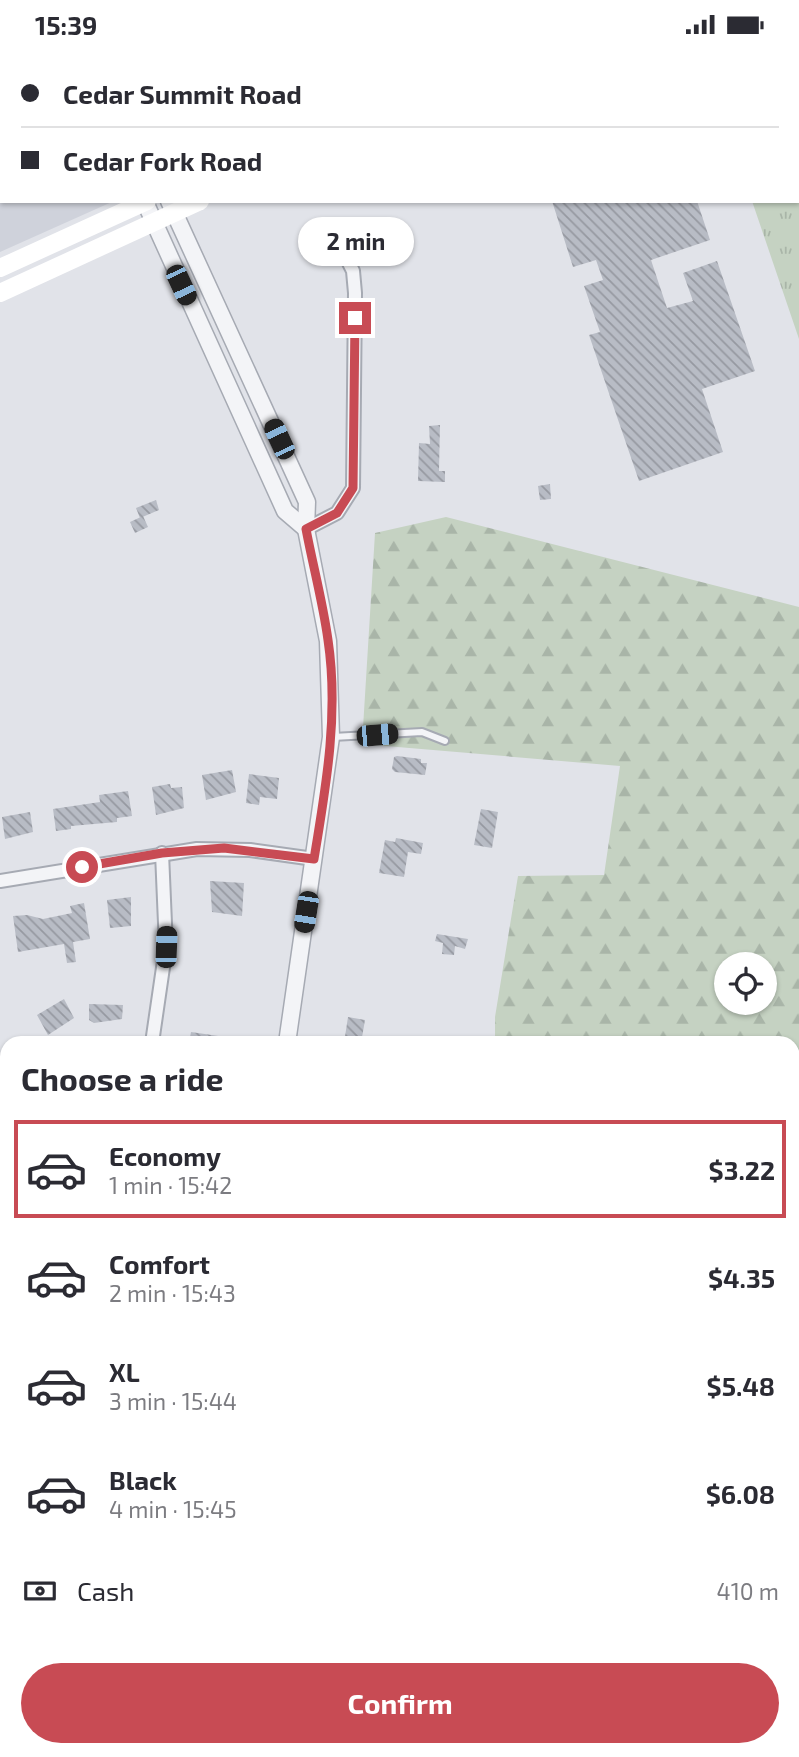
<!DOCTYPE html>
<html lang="en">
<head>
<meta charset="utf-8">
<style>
	body { margin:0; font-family:"Exo 2",sans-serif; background:#f2f2f3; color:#2b2b33; height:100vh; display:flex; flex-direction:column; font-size:26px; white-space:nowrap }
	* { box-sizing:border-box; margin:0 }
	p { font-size:23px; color:#7c7c81 }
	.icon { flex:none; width:38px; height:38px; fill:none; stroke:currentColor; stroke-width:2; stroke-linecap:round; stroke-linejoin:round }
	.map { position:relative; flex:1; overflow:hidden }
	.sheet { position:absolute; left:0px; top:987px; width:800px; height:721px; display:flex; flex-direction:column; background:#fff; border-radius:21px 21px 0 0; box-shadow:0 2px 5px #0004 }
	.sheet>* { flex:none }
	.guide { position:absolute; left:0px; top:0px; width:800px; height:154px; box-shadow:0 2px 5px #0004; display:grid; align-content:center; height:154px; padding:0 21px; background:#fff }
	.buttons { position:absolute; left:714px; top:903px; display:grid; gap:14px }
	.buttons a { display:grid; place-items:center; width:63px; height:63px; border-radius:50%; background:#fff; box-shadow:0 2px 5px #0004; font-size:35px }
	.end { position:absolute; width:32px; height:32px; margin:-16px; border:9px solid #c84b54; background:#fff; box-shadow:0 0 0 4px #fff }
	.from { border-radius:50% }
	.bubble { position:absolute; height:49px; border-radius:24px; background:#fff; box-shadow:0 2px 5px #0004; font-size:23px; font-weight:700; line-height:49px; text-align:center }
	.car { position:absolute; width:21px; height:42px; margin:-21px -10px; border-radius:9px; box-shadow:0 0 5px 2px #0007; background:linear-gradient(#222 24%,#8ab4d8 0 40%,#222 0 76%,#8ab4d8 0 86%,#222 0) }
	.guide b { display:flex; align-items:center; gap:24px; height:66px; font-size:26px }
	.guide b+b { border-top:2px solid #e1e1e2 }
	.guide i { width:18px; height:18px; background:#2b2b33 }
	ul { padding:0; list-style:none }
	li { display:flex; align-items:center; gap:21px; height:98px; margin:0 14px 10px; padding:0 7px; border:4px solid transparent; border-radius:0px }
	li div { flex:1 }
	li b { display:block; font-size:26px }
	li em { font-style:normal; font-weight:700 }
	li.active { border-color:#c84b54 }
	li>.icon { width:63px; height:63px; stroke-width:1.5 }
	h2 { padding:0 21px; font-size:32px; line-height:84px }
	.pay { display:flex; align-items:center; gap:18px; height:77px; padding:0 21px; font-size:26px }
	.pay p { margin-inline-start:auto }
	.action { display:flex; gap:14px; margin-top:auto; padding:14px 21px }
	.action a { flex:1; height:80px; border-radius:42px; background:#c84b54; color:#fff; font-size:28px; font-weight:700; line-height:80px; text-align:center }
	.status { display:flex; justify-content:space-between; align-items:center; height:49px; padding:0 35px; background:#fff; direction:ltr }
	.status svg { height:19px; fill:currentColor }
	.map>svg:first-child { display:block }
	.built { fill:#cfd2db }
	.grass { fill:url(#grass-tufts) }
	.forest { fill:url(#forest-firs); fill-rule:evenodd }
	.building { fill:url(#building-back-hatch) }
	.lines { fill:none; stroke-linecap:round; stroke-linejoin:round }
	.service-casing { stroke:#a6aab3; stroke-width:10 }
	.minor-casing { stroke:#a6aab3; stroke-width:16 }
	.tertiary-casing { stroke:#a6aab3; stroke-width:19 }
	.service { stroke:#f3f4f7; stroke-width:6 }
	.minor { stroke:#f3f4f7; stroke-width:12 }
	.tertiary { stroke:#f3f4f7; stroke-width:16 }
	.secondary { stroke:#fff; stroke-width:18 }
	.route { stroke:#c84b54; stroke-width:9 }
</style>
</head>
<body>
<div class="status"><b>15:39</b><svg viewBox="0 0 49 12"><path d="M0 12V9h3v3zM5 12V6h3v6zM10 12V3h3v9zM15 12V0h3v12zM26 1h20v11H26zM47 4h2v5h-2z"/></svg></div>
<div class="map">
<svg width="799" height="1708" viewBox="0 0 799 1708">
	<defs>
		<pattern id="grass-tufts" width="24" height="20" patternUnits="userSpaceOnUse" patternTransform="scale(1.75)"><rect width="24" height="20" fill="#c5d2c2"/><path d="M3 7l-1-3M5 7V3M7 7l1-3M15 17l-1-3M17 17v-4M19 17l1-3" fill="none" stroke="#a9b5a8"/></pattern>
		<pattern id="forest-firs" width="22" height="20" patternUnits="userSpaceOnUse" patternTransform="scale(1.75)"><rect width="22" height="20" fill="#c5d2c2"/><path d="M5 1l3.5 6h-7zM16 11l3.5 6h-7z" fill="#a9b5a8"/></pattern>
		<pattern id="building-back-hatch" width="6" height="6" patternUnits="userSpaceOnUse" patternTransform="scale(1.75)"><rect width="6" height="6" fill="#b8bcc5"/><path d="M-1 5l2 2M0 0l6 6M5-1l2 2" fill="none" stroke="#9699a1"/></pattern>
	</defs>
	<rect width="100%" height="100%" fill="#e1e3e9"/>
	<!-- built -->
	<polygon class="built" points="0,0 54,2 2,2 2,152 114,152 0,203"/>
	<!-- grass -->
	<polygon class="grass" points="699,0 799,0 799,290 752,152 798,152 798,2"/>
	<!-- forest -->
	<path class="forest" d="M 446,468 L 799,558 L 799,1487 L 793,1487 L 793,994 L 495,994 L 495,968 L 518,827 L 604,826 L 620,717 L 362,695 L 375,484 ZM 726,915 L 765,915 L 765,954 L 726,954 Z"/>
	<!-- building -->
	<g class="building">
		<polygon points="552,152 697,152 710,191 651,211 667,259 693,252 683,224 717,212 755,322 702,340 723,403 639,432 589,286 600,283 584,237 603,231 596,211 573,218"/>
		<polygon points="440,376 439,422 445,422 445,433 418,432 419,394 430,395 429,377"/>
		<polygon points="550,435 551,450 540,451 538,437"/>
		<polygon points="156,451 159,461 140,469 136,459"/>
		<polygon points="143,467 148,478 135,484 130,473"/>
		<polygon points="397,707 421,710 421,714 427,714 425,726 395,723 392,720 394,708"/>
		<polygon points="232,721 236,743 206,751 202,726"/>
		<polygon points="249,725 279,729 277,750 260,748 259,756 246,754"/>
		<polygon points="170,735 171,739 182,738 184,759 156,766 152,738"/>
		<polygon points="128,742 132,767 117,769 117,773 71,777 71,780 56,782 53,760 100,753 99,746"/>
		<polygon points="481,760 498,763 492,799 474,796"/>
		<polygon points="30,763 33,783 5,790 2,768"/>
		<polygon points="396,789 423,794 421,805 408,803 404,828 379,824 385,791 395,793"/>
		<polygon points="210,832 244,834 242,867 212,863"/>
		<polygon points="131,848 131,877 110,879 107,851"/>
		<polygon points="84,854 90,890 73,893 76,913 67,914 64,895 18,903 13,867 27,866 43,870 72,864 70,857"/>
		<polygon points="437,885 468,890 465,900 455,897 454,906 442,905 443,894 435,892"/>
		<polygon points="64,950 74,969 48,986 37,966"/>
		<polygon points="89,955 123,956 122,970 94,974 89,971"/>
		<polygon points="348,968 365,971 361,994 344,994"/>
		<polygon points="191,983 225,988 224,994 189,994"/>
	</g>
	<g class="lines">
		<defs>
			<polyline id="service" points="333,688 422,683 445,692"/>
			<g id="minor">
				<polyline points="73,0 74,2"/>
				<polyline points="98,0 99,2"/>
				<polyline points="306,480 337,464 353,439 355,244 353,222 340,196"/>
				<polyline points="0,832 197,800 250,801 314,810"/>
				<polyline points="152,994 166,898 162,804"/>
				<polyline points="0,1406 7,1405"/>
				<polyline points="0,1607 7,1607"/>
				<polyline points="563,1701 569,1708"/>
				<polyline points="778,1701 780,1708"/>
				<polyline points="469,1702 470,1701"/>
				<polyline points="45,1708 46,1701"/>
			</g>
			<g id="tertiary">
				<polyline points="169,152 307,453 306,480 328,592 331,688 287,994"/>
				<polyline points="145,153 285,462 306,480"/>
				<polyline points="181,1708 183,1701"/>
			</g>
		</defs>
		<!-- service casing -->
		<use href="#service" class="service-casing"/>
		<!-- minor casing -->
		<use href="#minor" class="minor-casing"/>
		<!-- tertiary casing -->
		<use href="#tertiary" class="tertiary-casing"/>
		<!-- service -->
		<use href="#service" class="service"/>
		<!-- minor -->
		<use href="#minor" class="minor"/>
		<!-- tertiary -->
		<use href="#tertiary" class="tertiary"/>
		<!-- secondary -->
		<g class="secondary">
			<polyline points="467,2 472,0"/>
			<polyline points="510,2 511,0"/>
			<polyline points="0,219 147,152"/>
			<polyline points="0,244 200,152"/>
		</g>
	</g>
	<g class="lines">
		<!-- route -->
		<path class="route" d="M 82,818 L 162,804 L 224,799 L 314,810 C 326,738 339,664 328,591 C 323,554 313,517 306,480 L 337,464 L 353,439 L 355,269"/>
	</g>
</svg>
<div class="buttons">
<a><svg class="icon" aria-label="locate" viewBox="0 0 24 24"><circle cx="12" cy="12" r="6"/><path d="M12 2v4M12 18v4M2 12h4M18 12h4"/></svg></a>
</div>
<i class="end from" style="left:82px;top:818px"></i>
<i class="end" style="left:355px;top:269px"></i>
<div class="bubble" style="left:298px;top:168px;width:116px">2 min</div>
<i class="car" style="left:181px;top:236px;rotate:155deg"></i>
<i class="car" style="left:279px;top:390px;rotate:335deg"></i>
<i class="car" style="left:377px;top:686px;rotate:85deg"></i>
<i class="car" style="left:306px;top:863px;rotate:189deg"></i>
<i class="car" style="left:166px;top:898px;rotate:2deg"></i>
<div class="guide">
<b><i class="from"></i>Cedar Summit Road</b>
<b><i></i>Cedar Fork Road</b>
</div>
<section class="sheet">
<h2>Choose a ride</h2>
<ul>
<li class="active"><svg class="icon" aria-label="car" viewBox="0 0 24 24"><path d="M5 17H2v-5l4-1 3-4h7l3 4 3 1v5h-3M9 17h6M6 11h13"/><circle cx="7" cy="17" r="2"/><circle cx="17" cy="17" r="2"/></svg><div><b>Economy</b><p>1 min · 15:42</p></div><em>$3.22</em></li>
<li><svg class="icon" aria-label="car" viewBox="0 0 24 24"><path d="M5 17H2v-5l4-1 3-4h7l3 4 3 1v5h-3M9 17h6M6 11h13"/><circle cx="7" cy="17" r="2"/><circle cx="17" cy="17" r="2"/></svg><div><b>Comfort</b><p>2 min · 15:43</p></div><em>$4.35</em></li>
<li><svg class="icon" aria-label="car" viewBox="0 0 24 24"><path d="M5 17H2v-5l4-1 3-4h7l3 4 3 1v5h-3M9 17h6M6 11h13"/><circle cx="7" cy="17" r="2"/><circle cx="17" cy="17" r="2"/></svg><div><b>XL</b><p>3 min · 15:44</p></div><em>$5.48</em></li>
<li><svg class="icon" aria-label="car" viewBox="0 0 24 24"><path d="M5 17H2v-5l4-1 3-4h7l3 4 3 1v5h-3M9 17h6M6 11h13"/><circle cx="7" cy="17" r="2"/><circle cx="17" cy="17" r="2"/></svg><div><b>Black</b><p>4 min · 15:45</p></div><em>$6.08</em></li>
</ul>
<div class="pay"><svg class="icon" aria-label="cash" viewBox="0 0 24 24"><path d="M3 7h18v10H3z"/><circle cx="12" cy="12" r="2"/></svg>Cash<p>410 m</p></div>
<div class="action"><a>Confirm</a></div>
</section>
</div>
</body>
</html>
